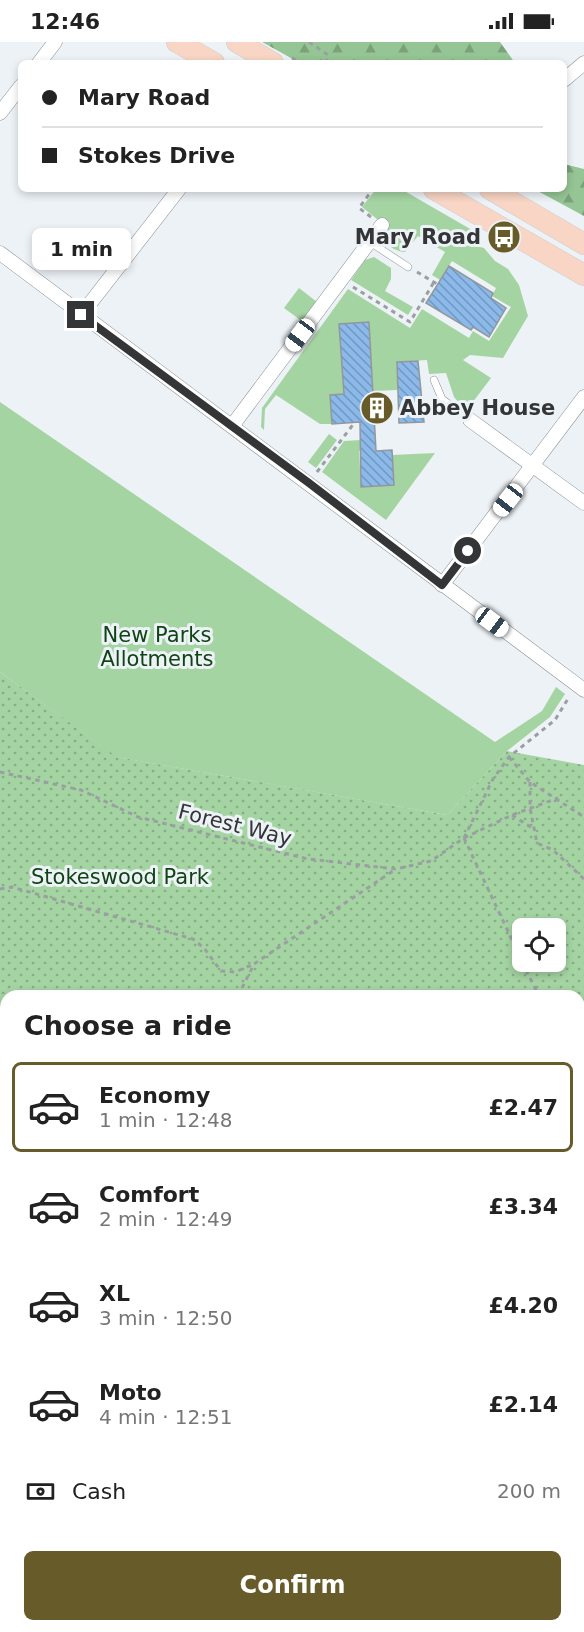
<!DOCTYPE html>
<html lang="en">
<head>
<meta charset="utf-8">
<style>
	body { margin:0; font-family:"DejaVu Sans",sans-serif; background:#f2f2f2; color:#222; height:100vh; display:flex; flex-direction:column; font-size:22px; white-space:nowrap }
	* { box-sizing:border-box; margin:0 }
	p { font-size:20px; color:#767676 }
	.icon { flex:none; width:33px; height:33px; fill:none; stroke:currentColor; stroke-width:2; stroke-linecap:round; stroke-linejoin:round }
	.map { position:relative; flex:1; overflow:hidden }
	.drawer { position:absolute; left:0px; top:948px; width:585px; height:642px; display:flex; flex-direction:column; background:#fff; border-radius:18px 18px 0 0; box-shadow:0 3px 9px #0003 }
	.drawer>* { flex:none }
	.banner { position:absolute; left:18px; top:18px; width:549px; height:132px; border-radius:9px; box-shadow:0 3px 9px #0003; display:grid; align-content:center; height:132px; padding:0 24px; background:#fff }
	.controls { position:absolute; left:512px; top:876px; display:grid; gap:12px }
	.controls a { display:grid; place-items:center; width:54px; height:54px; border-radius:9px; background:#fff; box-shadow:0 3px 9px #0003; font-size:30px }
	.end { position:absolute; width:27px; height:27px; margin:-14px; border:8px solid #333537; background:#fff; box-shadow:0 0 0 3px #fff }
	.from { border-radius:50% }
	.bubble { position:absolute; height:42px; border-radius:9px; background:#fff; box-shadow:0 3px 9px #0003; font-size:20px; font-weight:700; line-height:42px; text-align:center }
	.car { position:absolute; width:18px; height:36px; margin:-18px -9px; border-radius:8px; box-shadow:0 0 4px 2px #0007; background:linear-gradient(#fff 24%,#345 0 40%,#fff 0 76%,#345 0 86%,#fff 0) }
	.banner b { display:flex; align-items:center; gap:21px; height:57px; font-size:22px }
	.banner b+b { border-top:2px solid #e0e0e0 }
	.banner i { width:15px; height:15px; background:#222 }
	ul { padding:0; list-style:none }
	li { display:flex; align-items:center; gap:18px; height:90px; margin:0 12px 9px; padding:0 12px; border:3px solid transparent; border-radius:9px }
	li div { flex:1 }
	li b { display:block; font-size:22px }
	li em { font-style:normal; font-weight:700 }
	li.selected { border-color:#675c29 }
	li>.icon { width:54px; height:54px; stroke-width:1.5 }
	h2 { padding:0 24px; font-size:27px; line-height:72px }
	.pay { display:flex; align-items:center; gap:15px; height:66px; padding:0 24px; font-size:22px }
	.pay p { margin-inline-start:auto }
	.button { display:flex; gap:12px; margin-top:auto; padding:12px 24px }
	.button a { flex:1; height:69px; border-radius:9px; background:#675c29; color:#fff; font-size:24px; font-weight:700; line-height:69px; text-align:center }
	.status { display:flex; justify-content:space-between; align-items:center; height:42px; padding:0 30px; background:#fff; direction:ltr }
	.status svg { height:16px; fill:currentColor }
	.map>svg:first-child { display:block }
	.commercial { fill:#f5e4d2 }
	.green { fill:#a5d4a3 }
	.forest { fill:url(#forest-firs) }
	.park { fill:url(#park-dots); fill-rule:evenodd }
	.building { fill:url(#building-back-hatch); stroke:#93979c; stroke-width:1.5 }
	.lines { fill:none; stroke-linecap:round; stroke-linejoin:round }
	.lane-casing { stroke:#8b8f93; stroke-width:8 }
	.street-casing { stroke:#8b8f93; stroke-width:15 }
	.primary-casing { stroke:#cecfcf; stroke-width:22 }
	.path { stroke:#9b9ea2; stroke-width:3; stroke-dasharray:4.5 4.5; stroke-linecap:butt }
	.lane { stroke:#fff; stroke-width:7 }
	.street { stroke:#fff; stroke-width:14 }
	.primary { stroke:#f8d5c4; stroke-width:21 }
	.route { stroke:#333537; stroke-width:8 }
	.labels { text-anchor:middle; stroke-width:6; stroke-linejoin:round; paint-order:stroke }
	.poi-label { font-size:21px; font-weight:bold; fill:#333537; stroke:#edf2f6; text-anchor:end }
	.park-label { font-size:21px; fill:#114415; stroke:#edf2f6 }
	.street-label { font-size:21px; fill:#333537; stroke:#edf2f6 }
</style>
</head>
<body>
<div class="status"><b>12:46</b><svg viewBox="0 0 49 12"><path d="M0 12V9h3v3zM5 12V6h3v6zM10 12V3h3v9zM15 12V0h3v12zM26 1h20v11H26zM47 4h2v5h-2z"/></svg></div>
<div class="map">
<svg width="584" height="1590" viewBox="0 0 584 1590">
	<defs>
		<pattern id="forest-firs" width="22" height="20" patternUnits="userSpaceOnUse" patternTransform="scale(1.5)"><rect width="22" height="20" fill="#95c594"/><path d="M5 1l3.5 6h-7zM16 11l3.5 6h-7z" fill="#7aa17a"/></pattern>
		<pattern id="park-dots" width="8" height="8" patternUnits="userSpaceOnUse" patternTransform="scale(1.5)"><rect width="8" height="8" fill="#a5d4a3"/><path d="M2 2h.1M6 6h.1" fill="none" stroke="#87ad86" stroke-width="1.8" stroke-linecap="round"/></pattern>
		<pattern id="building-back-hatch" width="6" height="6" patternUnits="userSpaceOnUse" patternTransform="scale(1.5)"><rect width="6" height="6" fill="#8bb9ea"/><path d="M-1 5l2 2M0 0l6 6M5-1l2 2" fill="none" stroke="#7297be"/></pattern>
	</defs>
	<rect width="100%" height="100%" fill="#edf2f6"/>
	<!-- commercial -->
	<polygon class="commercial" points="468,1584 563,1584 562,1590 471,1590"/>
	<!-- green -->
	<g class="green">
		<path d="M 376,147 L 401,147 L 472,188 L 464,201 L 484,206 L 495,219 L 508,227 L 519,243 L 528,274 L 503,316 L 470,313 L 463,318 L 491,336 L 466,369 L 454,355 L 446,331 L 429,332 L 427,318 L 397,320 L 397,348 L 373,349 L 369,280 L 340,282 L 344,352 L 330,353 L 332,382 L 320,382 L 276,353 L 265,367 L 264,388 L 261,385 L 262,366 L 348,247 L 410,286 L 422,267 L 469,296 L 473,289 L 489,299 L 511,265 L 492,254 L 496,246 L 452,219 L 440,238 L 432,233 L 445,210 L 418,194 L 405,210 C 390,209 381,198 387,185 L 362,165 Z"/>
		<polygon points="374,215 391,226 391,237 385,249 413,265 408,273 351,238 365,218"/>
		<polygon points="299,246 317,260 303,280 284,266"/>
		<polygon points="0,360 495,700 542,669 556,645 565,652 550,675 507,709 447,773 116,715 0,630"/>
		<polygon points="329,392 337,398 316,426 308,420"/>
		<polygon points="361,398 362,408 359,409 361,445 394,443 392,413 435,411 386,478 322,430 344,399"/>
		<polygon points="325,1584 438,1584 443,1590 321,1590"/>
	</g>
	<!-- forest -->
	<g class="forest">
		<polygon points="262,0 500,0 515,21 300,21"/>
		<polygon points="564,122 584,127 584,174 534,147 564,147"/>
	</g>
	<!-- park -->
	<path class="park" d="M 0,630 L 117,715 L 447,773 L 507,709 L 584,723 L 584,1274 L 579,1270 L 579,954 L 6,954 L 6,1277 L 0,1274 ZM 522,886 L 555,886 L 555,920 L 522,920 Z"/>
	<!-- building -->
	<g class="building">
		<polygon points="449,224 493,251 491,256 506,266 489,295 473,285 471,288 426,261"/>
		<polygon points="369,280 376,409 392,408 394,443 361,445 360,380 332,382 330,353 344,352 339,282"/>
		<polygon points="418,319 424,380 399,381 397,320"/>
	</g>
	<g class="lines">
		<defs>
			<g id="lane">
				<polyline points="370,200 408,225"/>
				<polyline points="434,338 442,357 470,378"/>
				<polyline points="497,1584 498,1590"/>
				<polyline points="551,1590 554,1584"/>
			</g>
			<g id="street">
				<polyline points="39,21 55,0"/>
				<polyline points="564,38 584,21"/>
				<polyline points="0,71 21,44"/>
				<polyline points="0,211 584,648"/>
				<polyline points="81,273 179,147"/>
				<polyline points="470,378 584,461"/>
				<polyline points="232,384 382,183"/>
				<polyline points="442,543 584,355"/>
				<polyline points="0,1396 6,1399"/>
				<polyline points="579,1407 584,1407"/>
				<polyline points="0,1442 6,1433"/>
				<polyline points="449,1584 453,1590"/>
				<polyline points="310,1590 312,1584"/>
			</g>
			<g id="primary">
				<polyline points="177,0 214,21"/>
				<polyline points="237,0 273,21"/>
				<polyline points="434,147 584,233"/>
				<polyline points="490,147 584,202"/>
			</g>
		</defs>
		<!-- lane casing -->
		<use href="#lane" class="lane-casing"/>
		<!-- street casing -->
		<use href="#street" class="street-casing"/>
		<!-- primary casing -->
		<use href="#primary" class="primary-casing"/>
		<!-- path -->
		<g class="path">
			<polyline points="309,0 328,13 326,21"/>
			<polyline points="292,16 301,21"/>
			<polyline points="371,175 359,166 373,147"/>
			<polyline points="417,230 437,242"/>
			<polyline points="353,245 410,280 434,240"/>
			<polyline points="317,430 355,380"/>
			<polyline points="509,715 530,740 584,775"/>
			<polyline points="0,730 81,748 138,775 308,817 396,827 431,819 464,796 512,773 558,756"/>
			<polyline points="530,740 530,766 537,801 553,808 584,837"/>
			<polyline points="512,773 535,788"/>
			<polyline points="464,796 493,737 509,715 555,678 569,655"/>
			<polyline points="464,796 522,919"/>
			<polyline points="0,847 12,845 193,897 204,906 221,929 235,930 254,922"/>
			<polyline points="522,920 539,954"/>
			<polyline points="238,954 254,922 396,827"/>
			<polyline points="579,996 584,999"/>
			<polyline points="0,1051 6,1056"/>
			<polyline points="0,1212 6,1212"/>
			<polyline points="579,1259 584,1263"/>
		</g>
		<!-- lane -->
		<use href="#lane" class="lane"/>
		<!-- street -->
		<use href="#street" class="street"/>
		<!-- primary -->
		<use href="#primary" class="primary"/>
	</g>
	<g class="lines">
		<!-- route -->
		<polyline class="route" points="81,273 309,441 442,543 468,509"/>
	</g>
	<!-- icons -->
	<defs>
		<symbol id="bus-disc" viewBox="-11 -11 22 22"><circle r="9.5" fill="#675c29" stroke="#edf2f6"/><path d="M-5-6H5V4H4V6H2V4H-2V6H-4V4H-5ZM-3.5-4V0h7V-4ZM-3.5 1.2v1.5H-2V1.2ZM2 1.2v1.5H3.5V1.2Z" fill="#fff"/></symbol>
		<symbol id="building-disc" viewBox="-11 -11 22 22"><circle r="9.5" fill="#675c29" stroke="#edf2f6"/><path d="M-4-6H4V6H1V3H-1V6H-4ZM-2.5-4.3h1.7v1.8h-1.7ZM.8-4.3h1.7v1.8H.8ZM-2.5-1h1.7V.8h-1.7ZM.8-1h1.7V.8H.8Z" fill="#fff"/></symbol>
	</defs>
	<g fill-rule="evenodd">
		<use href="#bus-disc" x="485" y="176" width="38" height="38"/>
		<use href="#building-disc" x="358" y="347" width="38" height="38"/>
	</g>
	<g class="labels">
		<!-- poi labels -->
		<g class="poi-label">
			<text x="481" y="202">Mary Road</text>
			<text x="400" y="373" text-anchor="start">Abbey House</text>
		</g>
		<!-- park labels -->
		<g class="park-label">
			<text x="157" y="600">New Parks<tspan x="157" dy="24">Allotments</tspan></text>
			<text x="120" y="842">Stokeswood Park</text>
		</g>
		<!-- street labels -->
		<g class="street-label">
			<text transform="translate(235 783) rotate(14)" y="7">Forest Way</text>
		</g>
	</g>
</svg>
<div class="controls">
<a><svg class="icon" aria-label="locate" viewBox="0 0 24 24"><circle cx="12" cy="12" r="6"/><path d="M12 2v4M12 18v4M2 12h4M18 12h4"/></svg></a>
</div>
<i class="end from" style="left:468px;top:509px"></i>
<i class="end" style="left:81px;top:273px"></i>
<div class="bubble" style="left:32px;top:186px;width:99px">1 min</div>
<i class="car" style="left:300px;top:293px;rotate:217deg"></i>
<i class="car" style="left:508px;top:458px;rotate:218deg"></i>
<i class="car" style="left:492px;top:580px;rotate:127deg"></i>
<div class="banner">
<b><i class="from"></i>Mary Road</b>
<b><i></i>Stokes Drive</b>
</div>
<section class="drawer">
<h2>Choose a ride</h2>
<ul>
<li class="selected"><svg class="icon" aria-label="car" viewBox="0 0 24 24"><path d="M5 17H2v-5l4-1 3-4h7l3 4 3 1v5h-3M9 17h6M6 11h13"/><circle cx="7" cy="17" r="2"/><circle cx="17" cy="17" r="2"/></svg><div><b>Economy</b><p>1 min · 12:48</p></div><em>£2.47</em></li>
<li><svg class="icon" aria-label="car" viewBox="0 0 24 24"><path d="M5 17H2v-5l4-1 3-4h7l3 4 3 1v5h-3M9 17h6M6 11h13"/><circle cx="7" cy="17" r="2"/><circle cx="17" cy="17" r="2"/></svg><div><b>Comfort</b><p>2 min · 12:49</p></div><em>£3.34</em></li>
<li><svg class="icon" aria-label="car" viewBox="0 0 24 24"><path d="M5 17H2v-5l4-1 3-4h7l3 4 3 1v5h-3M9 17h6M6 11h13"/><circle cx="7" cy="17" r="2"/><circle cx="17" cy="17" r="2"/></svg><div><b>XL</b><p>3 min · 12:50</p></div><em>£4.20</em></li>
<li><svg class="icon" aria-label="car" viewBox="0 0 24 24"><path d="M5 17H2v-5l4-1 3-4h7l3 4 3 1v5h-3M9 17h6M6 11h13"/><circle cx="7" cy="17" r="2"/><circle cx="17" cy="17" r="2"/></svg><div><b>Moto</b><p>4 min · 12:51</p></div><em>£2.14</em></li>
</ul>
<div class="pay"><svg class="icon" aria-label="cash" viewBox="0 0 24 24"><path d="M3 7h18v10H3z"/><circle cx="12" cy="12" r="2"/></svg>Cash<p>200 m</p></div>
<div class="button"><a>Confirm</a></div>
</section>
</div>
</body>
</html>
